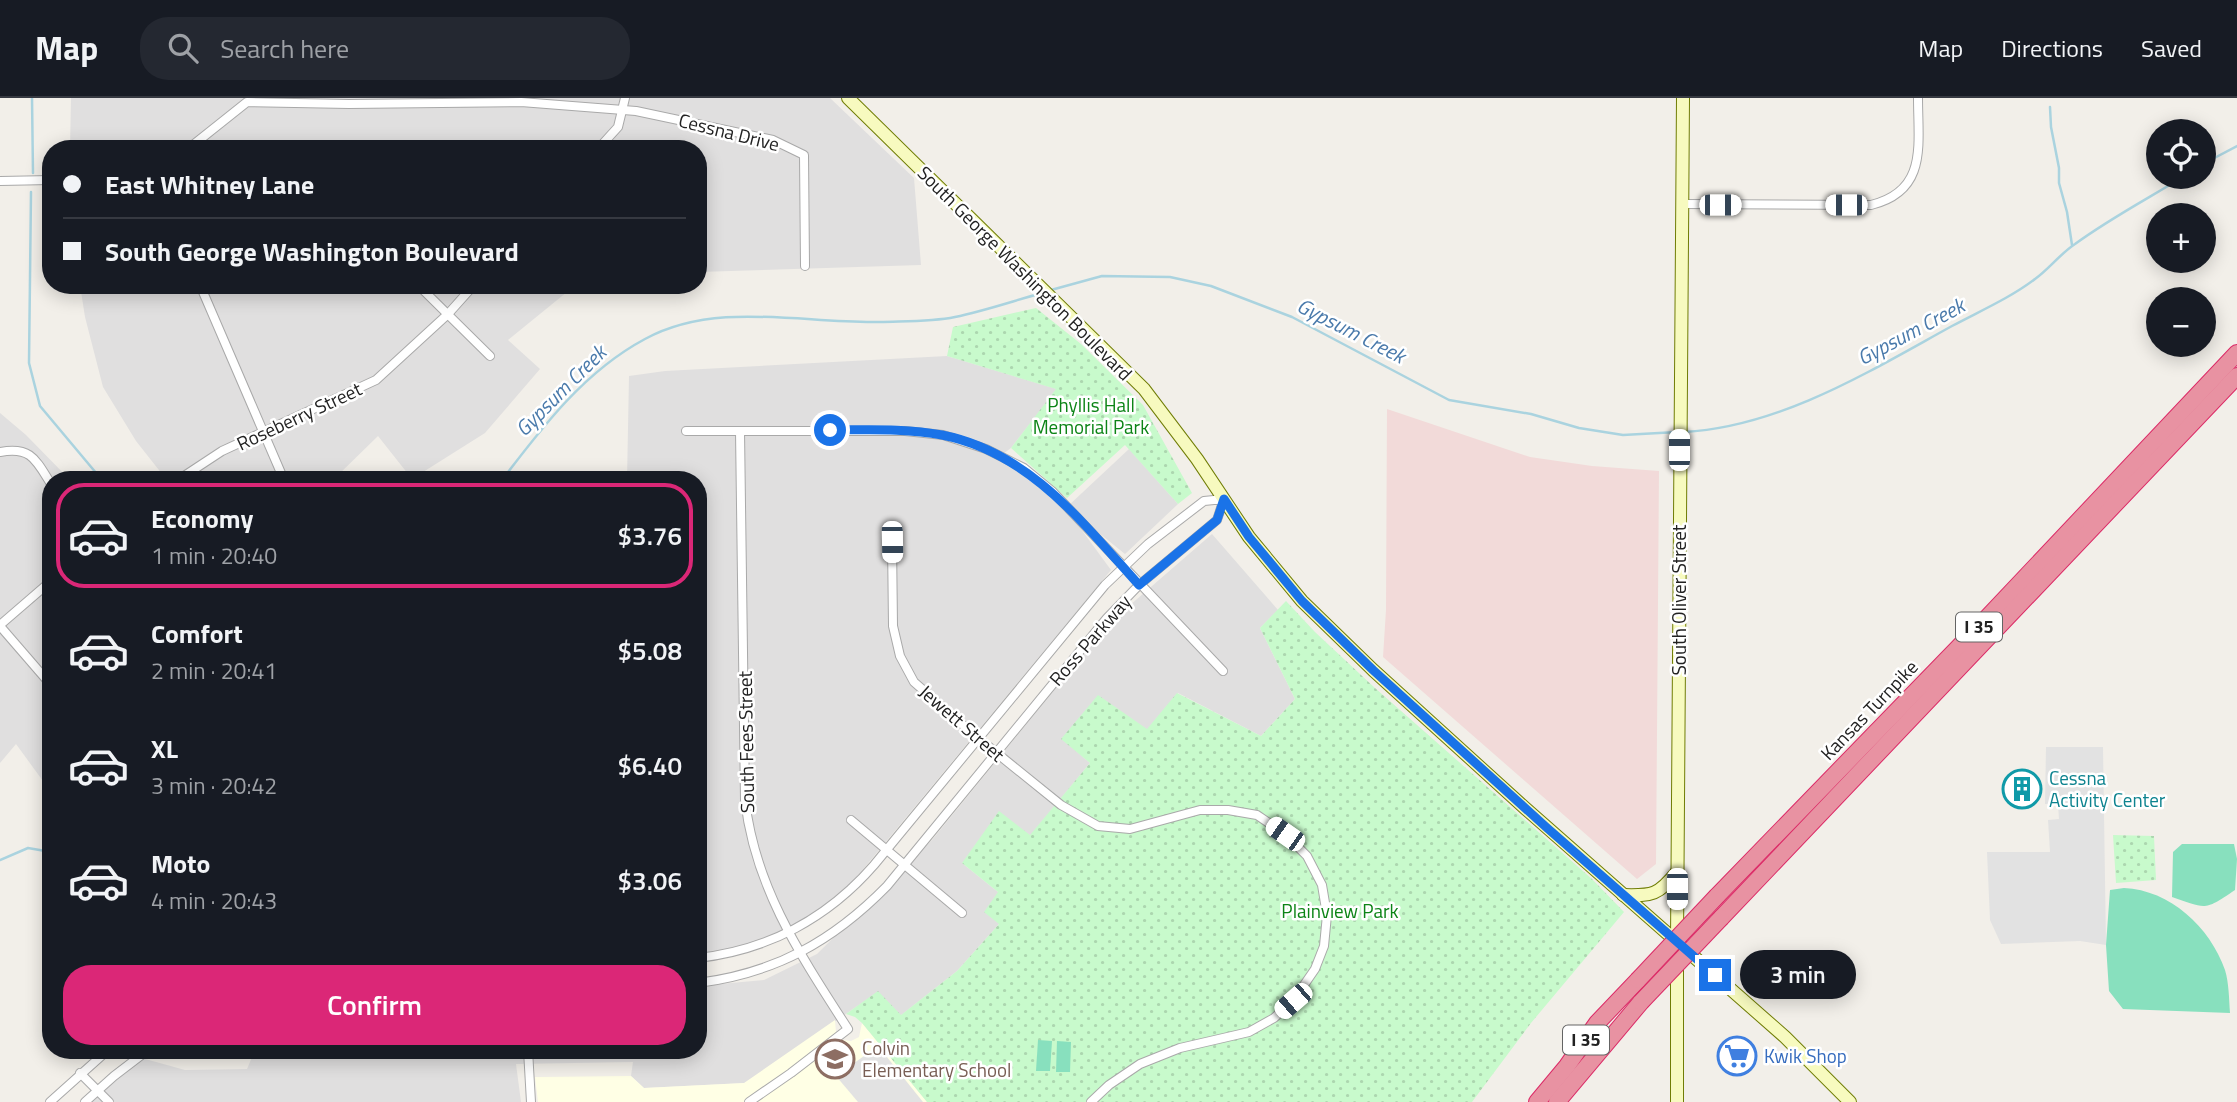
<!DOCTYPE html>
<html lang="en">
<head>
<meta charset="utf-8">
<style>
	body { margin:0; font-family:"Titillium Web",sans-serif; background:#242831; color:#f1f3f6; height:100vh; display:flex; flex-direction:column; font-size:26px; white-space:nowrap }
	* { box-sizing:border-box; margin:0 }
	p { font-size:23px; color:#9ea1a6 }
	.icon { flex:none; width:38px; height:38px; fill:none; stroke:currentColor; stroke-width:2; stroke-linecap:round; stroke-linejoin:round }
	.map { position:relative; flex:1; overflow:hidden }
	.details { position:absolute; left:42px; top:373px; width:665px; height:588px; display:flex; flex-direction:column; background:#171b24; border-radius:28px; box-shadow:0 4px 18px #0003 }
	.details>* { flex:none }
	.guide { position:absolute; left:42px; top:42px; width:665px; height:154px; border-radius:28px; box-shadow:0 4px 18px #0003; display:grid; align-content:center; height:154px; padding:0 21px; background:#171b24 }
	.tools { position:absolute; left:2146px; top:21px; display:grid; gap:14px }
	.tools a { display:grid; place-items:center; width:70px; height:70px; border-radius:50%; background:#171b24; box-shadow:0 4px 18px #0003; font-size:35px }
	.end { position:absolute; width:32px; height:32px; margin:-16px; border:9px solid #1a73e8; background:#fff; box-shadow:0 0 0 4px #fff }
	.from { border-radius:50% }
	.bubble { position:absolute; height:49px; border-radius:24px; background:#171b24; box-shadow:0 4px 18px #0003; font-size:23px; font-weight:600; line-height:49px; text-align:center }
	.car { position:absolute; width:21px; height:42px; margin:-21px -10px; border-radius:9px; box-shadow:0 0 5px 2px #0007; background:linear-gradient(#fff 24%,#345 0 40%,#fff 0 76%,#345 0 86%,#fff 0) }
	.guide b { display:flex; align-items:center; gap:24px; height:66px; font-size:26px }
	.guide b+b { border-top:2px solid #363941 }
	.guide i { width:18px; height:18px; background:#f1f3f6 }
	ul { padding:12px 0 0; list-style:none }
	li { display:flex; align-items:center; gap:21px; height:105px; margin:0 14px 10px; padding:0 7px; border:4px solid transparent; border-radius:28px }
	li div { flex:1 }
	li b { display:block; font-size:26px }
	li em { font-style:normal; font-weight:600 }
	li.on { border-color:#db2777 }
	li>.icon { width:63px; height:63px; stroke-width:1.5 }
	.action { display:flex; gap:14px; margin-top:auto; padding:14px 21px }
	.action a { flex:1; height:80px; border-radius:28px; background:#db2777; color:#fff; font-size:28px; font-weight:600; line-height:80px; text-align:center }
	header { display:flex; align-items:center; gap:42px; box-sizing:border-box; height:98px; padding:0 35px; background:#171b24; border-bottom:2px solid #363941 }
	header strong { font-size:33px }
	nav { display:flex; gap:38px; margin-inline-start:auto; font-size:24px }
	.search { width:490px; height:63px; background:#242831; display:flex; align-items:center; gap:18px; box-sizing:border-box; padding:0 24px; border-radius:28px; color:#9ea1a6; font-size:26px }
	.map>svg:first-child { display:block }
	.residential { fill:#e0dfdf }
	.commercial { fill:#f2dad9 }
	.education { fill:#ffffe5 }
	.park { fill:url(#park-dots) }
	.pitch { fill:#88e0be }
	.parking { fill:#e2e2e2 }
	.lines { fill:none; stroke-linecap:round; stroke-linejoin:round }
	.stream { stroke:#aad3df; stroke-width:2.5 }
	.street-casing { stroke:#a9a9a9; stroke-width:10 }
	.secondary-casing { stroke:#707d05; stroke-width:14 }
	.highway-casing { stroke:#dc2a67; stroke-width:18 }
	.street { stroke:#fff; stroke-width:8 }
	.secondary { stroke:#f7fabf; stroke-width:12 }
	.highway { stroke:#e892a2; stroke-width:16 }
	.highway-bridge-casing { stroke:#dc2a67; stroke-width:18; stroke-linecap:butt }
	.highway-bridge { stroke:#e892a2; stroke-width:16 }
	.route { stroke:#1a73e8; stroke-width:9 }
	.labels { text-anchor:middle; stroke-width:5; stroke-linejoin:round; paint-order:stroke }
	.shield { fill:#fff; stroke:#646464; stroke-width:2 }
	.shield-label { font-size:18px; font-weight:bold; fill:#222 }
	.street-label { font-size:19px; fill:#222; stroke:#fff }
	.park-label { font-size:19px; fill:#0c8416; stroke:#fff }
	.culture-label { font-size:19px; fill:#0d838f; stroke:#fff; text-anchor:start }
	.education-label { font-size:19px; fill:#785e54; stroke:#fff; text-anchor:start }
	.shop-label { font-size:19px; fill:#366cbe; stroke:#fff; text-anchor:start }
	.water-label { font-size:21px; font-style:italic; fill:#4a7aab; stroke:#fff }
</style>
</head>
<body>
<header>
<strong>Map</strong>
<div class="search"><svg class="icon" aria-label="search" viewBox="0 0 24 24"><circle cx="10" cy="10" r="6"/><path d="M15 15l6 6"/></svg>Search here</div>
<nav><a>Map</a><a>Directions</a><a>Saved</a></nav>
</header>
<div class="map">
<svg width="2237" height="1004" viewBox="0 0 2237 1004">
	<defs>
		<pattern id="park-dots" width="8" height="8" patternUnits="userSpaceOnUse" patternTransform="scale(1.75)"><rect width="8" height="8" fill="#c8facc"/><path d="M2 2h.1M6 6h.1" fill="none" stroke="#acd6af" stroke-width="1.8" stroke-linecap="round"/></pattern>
	</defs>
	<rect width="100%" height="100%" fill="#f2efe9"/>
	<!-- residential -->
	<g class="residential">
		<polygon points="71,0 830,0 914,80 921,167 698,174 698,51 70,51"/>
		<polygon points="80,187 592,187 567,194 508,242 540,271 485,335 412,381 378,338 333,382 211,381 197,369 178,381 166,381 136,343 103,289 85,219"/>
		<polygon points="947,258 1057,291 1011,350 1000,358 1038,382 1059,401 1111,472 836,804 774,841 698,860 698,382 627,382 629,278 665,273"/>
		<polygon points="0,315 26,337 69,381 51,382 51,694 16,646 0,665"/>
		<polygon points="1129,351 1178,406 1125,456 1067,409"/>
		<polygon points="1212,436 1278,512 1260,530 1295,601 1261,638 1178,595 1148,631 1061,640 1090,665 1030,738 962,765 998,794 999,826 957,873 900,918 878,894 745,985 644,990 631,978 633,964 516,966 521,1004 89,1004 138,959 185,972 247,971 255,952 698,952 698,888 764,882 817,856 932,742 1107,527"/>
	</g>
	<!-- commercial -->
	<polygon class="commercial" points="1387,311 1530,359 1592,368 1659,373 1656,766 1637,781 1383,559 1386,512"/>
	<!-- education -->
	<polygon class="education" points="835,922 836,935 843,942 851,943 859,939 862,925 927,1004 538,1004 535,979 631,978 644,990 744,985"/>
	<!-- park -->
	<g class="park">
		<polygon points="1036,210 1081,246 1143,307 1192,395 1178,406 1125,347 1067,400 1011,350 1056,291 947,258 953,229"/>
		<polygon points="1286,503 1315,534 1375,590 1592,781 1624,814 1531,925 1472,1004 927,1004 862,925 855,919 846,916 878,893 901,917 957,873 999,826 984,814 998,794 962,765 999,713 1030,737 1090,665 1061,641 1098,597 1147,631 1177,595 1261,638 1295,601 1260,530"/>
		<polygon points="2113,737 2154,738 2156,782 2116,785"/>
	</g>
	<!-- pitch -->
	<g class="pitch">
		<path d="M 2182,746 L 2234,746 L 2237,761 L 2235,792 C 2204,813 2207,811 2172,799 L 2173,754 Z"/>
		<path d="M 2124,790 C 2170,792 2210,829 2225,872 C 2229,885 2229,901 2230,915 L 2123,911 L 2109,893 L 2106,847 L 2110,792 Z"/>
		<polygon points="1038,942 1052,943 1050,973 1036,973"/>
		<polygon points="1057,943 1071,944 1070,974 1056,974"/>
	</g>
	<!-- parking -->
	<g class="parking">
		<polygon points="2046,649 2103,649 2106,847 2080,843 2001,846 1990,822 1987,754 2050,754 2048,722 2059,721 2058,706 2045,706"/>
		<polygon points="878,948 923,1004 858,1004 836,978"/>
	</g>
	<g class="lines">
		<!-- stream -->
		<g class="stream">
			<polyline points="32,0 33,75"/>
			<polyline points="2050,9 2051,29 2059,70 2059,85 2067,114 2072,147"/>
			<polyline points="2203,66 2237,48"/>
			<polyline points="31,94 29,265 40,308 102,382"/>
			<polyline points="1051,192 1102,178 1170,179 1211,188 1292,219 1449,302 1531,316 1579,330 1623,337 1677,334"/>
			<path d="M 1684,334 C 1780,329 1870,273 1952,228 C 1980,213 2010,200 2035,181 C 2049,171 2060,156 2075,146 C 2109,121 2147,101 2183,79"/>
			<path d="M 502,382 C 543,328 585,273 645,241 C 717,202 803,226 880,224 C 904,223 931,224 955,219 C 984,213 1013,203 1042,195"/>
			<polyline points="0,762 28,750 51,754"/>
		</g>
		<defs>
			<g id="street">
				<polyline points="188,51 247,4 349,6 521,4 636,13 773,42 804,57 805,168"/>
				<polyline points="598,51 618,29 625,0"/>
				<polyline points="0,83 51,82"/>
				<path d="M 1682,106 L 1871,107 C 1928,93 1918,47 1918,0"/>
				<polyline points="200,187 284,382"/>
				<polyline points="418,187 490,258"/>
				<polyline points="686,333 905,333 943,337 986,351 1024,370 1052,393 1223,573"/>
				<path d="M 740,333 L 745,702 C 755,790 801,858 848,931 L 791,975 L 749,1004"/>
				<path d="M 0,354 C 31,348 36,362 51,386"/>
				<polyline points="178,382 222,353 376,282 448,216 474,187"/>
				<polyline points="892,444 893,528 900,558 914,584 978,640 1061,707 1098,728 1130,731 1200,712 1228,712 1257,717 1285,736 1307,758 1322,787 1327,817 1324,848 1315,871 1293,903 1274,920 1249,934 1180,950 1140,966 1109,987 1091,1004"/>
				<polyline points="0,527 51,483"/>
				<polyline points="0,528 51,587"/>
				<polyline points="851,722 962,815"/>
				<path d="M 698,860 C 768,852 828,820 874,767 L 1105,487 L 1148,446 L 1204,403 L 1224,401 L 1217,422 L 1139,487 L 1107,520 L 887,788 C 833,843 776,875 698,885"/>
				<polyline points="528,952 531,1004"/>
				<polyline points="80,975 109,1004"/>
				<polyline points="50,1004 108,952"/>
				<polyline points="85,1004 114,978 148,952"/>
			</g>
			<g id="secondary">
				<polyline points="848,0 1144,291 1197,361 1249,439 1302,503 1373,572 1526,711 1785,939 1850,1004"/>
				<path d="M 1623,797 C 1653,798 1658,797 1677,774"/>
				<polyline points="1677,843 1683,0"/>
				<polyline points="1677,861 1677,1004"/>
			</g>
			<g id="highway">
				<polyline points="1717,798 1983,524 2237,255"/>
				<polyline points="1721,820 2237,278"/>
				<polyline points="1537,1004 1567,968 1597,925 1638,882"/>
				<polyline points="1557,1004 1641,904"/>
			</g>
		</defs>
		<!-- street casing -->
		<use href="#street" class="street-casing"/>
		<!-- secondary casing -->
		<use href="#secondary" class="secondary-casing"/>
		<!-- highway casing -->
		<use href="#highway" class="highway-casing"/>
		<!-- street -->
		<use href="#street" class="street"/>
		<!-- secondary -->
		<use href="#secondary" class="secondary"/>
		<!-- highway -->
		<use href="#highway" class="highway"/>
		<defs>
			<g id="highway-bridge">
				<polyline points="1638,882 1717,798"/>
				<polyline points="1641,904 1721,820"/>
			</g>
		</defs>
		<!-- highway-bridge casing -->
		<use href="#highway-bridge" class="highway-bridge-casing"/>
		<!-- highway-bridge -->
		<use href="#highway-bridge" class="highway-bridge"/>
	</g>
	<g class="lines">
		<!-- route -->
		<path class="route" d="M 830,332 C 867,332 906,330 942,337 C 1029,354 1083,425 1139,487 L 1217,422 L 1224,401 L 1249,439 L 1302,503 L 1373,572 L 1546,729 L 1715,877"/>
	</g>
	<!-- icons -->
	<defs>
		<symbol id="building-ring" viewBox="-11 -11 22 22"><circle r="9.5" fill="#fff" stroke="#0f9aa8" stroke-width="1.5"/><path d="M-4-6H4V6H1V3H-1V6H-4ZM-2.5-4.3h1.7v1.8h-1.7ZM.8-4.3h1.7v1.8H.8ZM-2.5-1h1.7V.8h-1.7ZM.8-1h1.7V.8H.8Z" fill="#0f9aa8"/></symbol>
		<symbol id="supermarket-ring" viewBox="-11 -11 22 22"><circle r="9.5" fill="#fff" stroke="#3f7fe0" stroke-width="1.5"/><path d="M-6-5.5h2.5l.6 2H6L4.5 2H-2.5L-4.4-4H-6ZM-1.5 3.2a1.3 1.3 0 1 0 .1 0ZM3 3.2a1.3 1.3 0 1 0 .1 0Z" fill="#3f7fe0"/></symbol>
		<symbol id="school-ring" viewBox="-11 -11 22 22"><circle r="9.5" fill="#fff" stroke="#8d6e63" stroke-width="1.5"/><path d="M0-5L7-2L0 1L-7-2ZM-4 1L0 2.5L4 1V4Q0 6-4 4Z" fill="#8d6e63"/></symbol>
	</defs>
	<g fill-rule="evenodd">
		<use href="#building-ring" x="2000" y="669" width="44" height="44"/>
		<use href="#supermarket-ring" x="1715" y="936" width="44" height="44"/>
		<use href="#school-ring" x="813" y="939" width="44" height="44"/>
	</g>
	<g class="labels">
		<!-- shield labels -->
		<g class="shield">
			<rect x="1956" y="514.5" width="46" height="29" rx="5"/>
			<rect x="1563" y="927.5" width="46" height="29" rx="5"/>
		</g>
		<g class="shield-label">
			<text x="1979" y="535">I 35</text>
			<text x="1586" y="948">I 35</text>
		</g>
		<!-- street labels -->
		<g class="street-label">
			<text transform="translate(729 34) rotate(14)" y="7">Cessna Drive</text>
			<text transform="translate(1025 175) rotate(45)" y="7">South George Washington Boulevard</text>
			<text transform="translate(299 318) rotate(-25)" y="7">Roseberry Street</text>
			<text transform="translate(1679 502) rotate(-90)" y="7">South Oliver Street</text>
			<text transform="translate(1090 542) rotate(-49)" y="7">Ross Parkway</text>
			<text transform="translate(1869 612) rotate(-46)" y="7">Kansas Turnpike</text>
			<text transform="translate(962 625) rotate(41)" y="7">Jewett Street</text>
			<text transform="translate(746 644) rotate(-91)" y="7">South Fees Street</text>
		</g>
		<!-- park labels -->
		<g class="park-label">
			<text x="1091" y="314">Phyllis Hall<tspan x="1091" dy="22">Memorial Park</tspan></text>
			<text x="1340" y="820">Plainview Park</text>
		</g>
		<!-- culture labels -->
		<g class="culture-label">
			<text x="2049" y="687">Cessna<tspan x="2049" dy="22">Activity Center</tspan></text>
		</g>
		<!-- education labels -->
		<g class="education-label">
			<text x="862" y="957">Colvin<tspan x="862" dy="22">Elementary School</tspan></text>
		</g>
		<!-- shop labels -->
		<g class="shop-label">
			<text x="1764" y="965">Kwik Shop</text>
		</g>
		<!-- water labels -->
		<g class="water-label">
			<text transform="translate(1351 233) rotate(27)" y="7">Gypsum Creek</text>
			<text transform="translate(1911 234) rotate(-28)" y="7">Gypsum Creek</text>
			<text transform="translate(561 293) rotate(-45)" y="7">Gypsum Creek</text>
		</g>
	</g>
</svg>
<div class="tools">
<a><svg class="icon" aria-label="locate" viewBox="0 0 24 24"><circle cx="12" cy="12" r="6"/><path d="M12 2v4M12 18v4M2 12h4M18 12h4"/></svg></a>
<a>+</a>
<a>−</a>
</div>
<i class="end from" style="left:830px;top:332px"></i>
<i class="end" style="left:1715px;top:877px"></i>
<div class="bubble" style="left:1740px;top:852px;width:116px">3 min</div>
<i class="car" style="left:1720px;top:107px;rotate:90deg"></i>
<i class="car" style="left:1846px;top:107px;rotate:270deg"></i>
<i class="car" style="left:1679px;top:352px;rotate:0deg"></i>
<i class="car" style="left:892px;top:444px;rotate:179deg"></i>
<i class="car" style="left:1285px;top:736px;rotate:305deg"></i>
<i class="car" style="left:1677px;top:791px;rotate:180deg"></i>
<i class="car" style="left:1293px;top:903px;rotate:229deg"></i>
<div class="guide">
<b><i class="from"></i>East Whitney Lane</b>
<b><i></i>South George Washington Boulevard</b>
</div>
<section class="details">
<ul>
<li class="on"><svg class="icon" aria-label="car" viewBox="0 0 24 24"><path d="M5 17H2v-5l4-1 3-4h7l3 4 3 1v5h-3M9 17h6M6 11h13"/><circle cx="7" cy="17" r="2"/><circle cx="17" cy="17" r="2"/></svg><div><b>Economy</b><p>1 min · 20:40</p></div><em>$3.76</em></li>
<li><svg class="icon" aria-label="car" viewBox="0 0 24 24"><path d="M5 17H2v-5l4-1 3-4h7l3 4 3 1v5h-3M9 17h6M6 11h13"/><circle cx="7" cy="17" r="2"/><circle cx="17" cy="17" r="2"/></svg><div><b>Comfort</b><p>2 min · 20:41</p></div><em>$5.08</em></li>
<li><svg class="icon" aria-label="car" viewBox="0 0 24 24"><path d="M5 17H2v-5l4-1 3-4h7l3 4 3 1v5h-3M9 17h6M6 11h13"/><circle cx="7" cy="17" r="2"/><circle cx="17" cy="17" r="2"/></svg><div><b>XL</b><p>3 min · 20:42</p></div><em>$6.40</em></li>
<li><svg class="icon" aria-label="car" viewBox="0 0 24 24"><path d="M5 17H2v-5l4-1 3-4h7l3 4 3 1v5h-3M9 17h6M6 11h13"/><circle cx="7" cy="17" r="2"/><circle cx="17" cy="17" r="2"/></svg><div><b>Moto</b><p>4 min · 20:43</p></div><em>$3.06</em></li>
</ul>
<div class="action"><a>Confirm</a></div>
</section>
</div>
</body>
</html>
